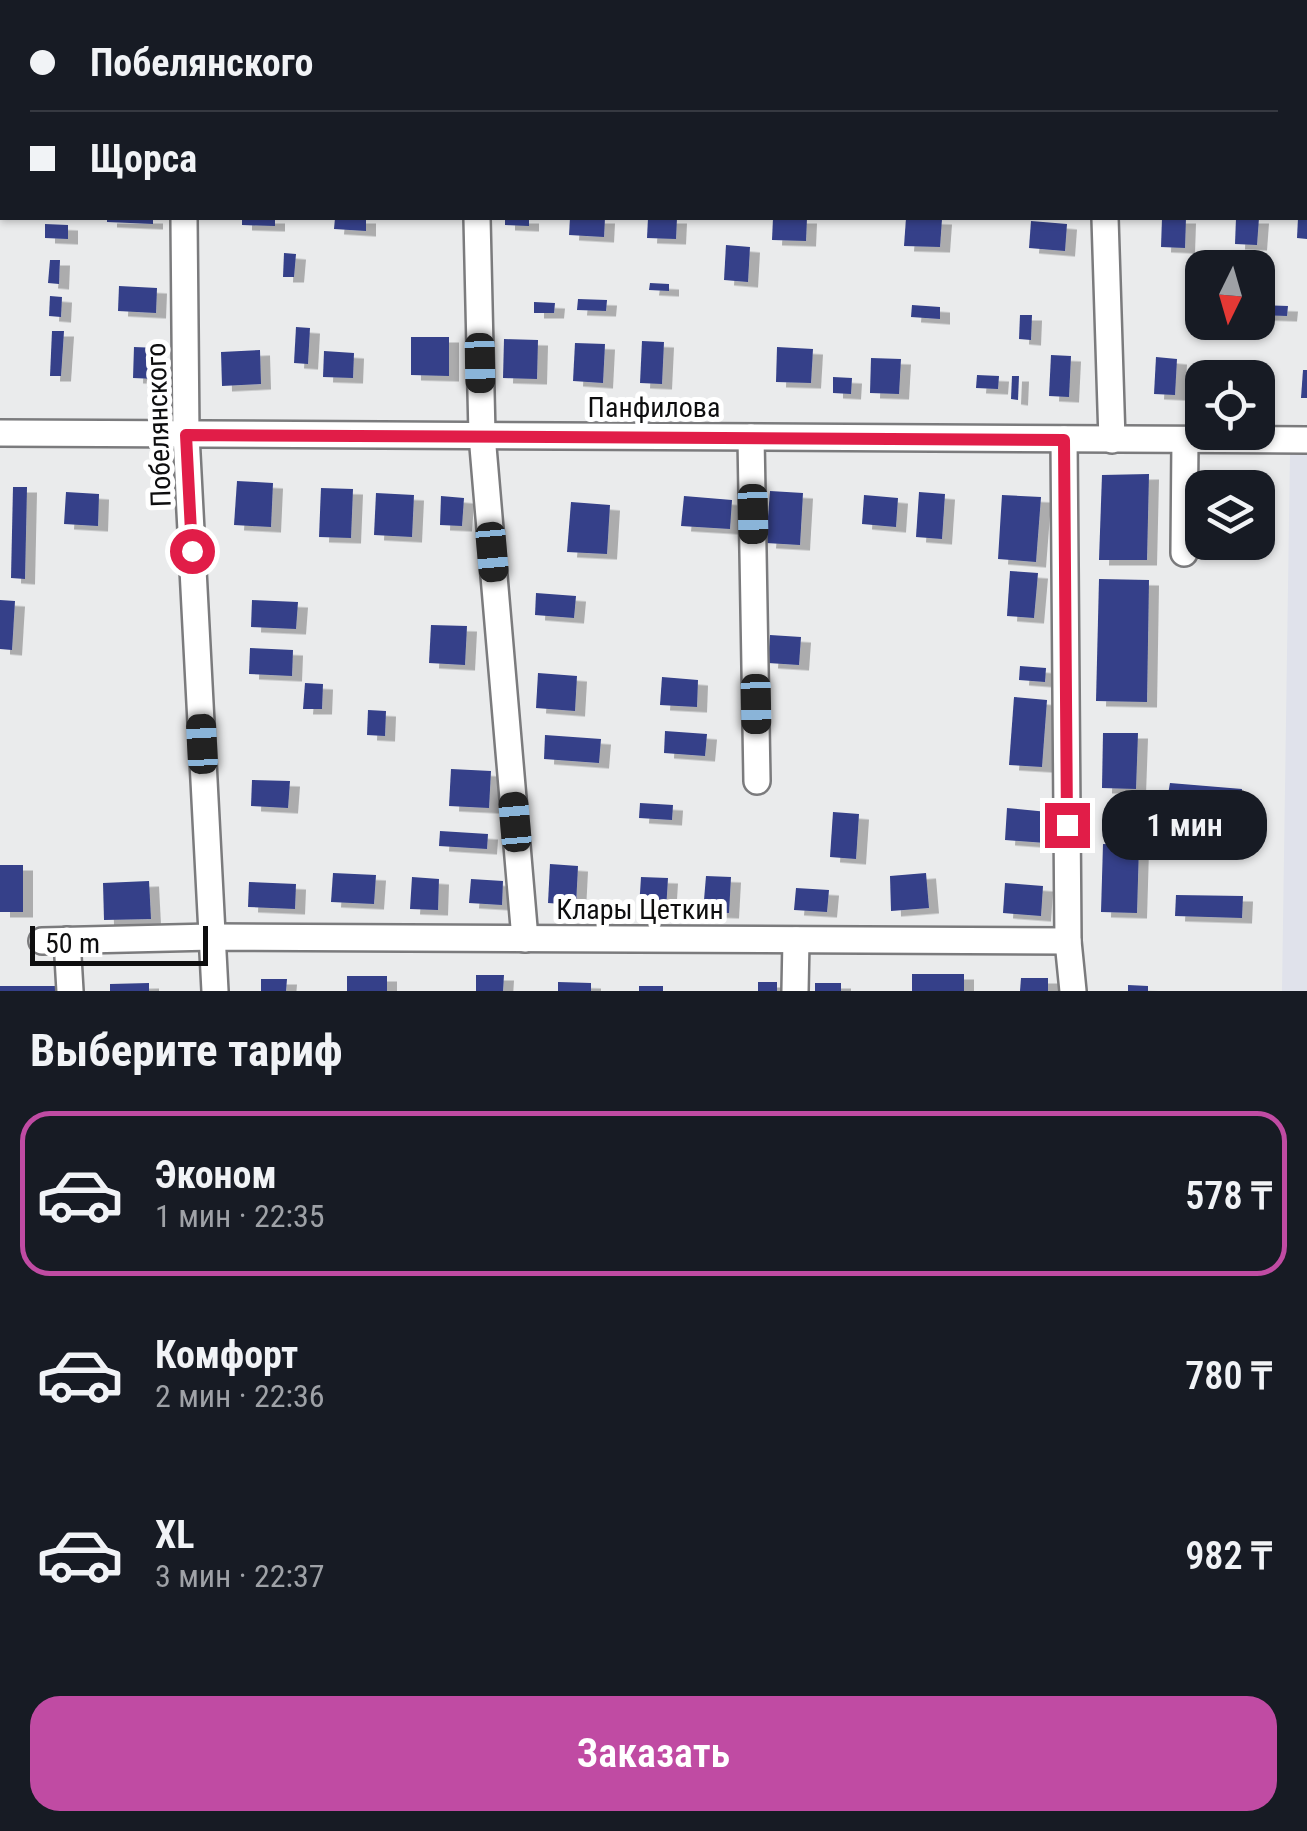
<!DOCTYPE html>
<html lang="ru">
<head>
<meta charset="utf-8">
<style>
	body { margin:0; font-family:"Roboto Condensed",sans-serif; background:#20242c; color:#f1f3f6; height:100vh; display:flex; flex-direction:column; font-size:38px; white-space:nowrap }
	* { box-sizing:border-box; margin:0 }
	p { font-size:32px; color:#9ea1a6 }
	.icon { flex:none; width:55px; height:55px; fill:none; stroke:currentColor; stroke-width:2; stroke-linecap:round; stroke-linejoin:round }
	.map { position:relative; height:991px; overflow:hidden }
	.side { display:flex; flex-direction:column; background:#171b24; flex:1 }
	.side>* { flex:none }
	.top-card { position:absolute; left:0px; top:0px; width:1308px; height:220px; box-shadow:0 2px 8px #0004; display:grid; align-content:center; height:220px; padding:0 30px; background:#171b24 }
	.needle { width:65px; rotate:185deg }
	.fabs { position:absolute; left:1185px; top:250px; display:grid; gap:20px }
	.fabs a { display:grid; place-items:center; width:90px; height:90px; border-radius:20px; background:#171b24; box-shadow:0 2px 8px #0004; font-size:50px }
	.scale { position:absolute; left:30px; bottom:25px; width:178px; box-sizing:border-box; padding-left:10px; border:5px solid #0e0e0f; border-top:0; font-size:28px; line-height:35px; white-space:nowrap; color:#0e0e0f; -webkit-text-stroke:8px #fff; paint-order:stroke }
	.end { position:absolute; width:45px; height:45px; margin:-22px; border:12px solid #e11d48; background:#fff; box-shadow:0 0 0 5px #fff }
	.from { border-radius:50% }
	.bubble { position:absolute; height:70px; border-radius:30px; background:#171b24; box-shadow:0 2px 8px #0004; font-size:32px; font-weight:600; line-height:70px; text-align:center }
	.car { position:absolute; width:30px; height:60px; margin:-30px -15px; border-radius:12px; box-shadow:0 0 8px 2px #0007; background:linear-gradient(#222 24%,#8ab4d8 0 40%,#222 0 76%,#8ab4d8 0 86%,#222 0) }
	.top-card b { display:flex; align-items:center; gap:35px; height:95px; font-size:38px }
	.top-card b+b { border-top:2px solid #363941 }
	.top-card i { width:25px; height:25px; background:#f1f3f6 }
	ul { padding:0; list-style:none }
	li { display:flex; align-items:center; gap:30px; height:165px; margin:0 20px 15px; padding:0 10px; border:5px solid transparent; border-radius:30px }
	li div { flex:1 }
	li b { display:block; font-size:38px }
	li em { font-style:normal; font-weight:600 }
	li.selected { border-color:#c04ba3 }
	li>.icon { width:90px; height:90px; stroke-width:1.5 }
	h2 { padding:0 30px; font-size:45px; line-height:120px }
	.cta { display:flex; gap:20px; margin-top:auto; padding:20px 30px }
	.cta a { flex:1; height:115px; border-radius:30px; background:#c04ba3; color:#fff; font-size:40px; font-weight:600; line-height:115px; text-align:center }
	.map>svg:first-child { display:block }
	.built { fill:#e0e2eb }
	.building { fill:#344089; filter:url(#shadow) }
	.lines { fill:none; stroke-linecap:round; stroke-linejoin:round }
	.minor-casing { stroke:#7b7b7d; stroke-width:30 }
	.minor { stroke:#fff; stroke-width:25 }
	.route { stroke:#e11d48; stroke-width:12 }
	.labels { text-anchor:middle; stroke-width:10; stroke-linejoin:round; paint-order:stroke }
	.street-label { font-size:28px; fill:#0e0e0f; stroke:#fff }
</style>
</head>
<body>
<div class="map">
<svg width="1307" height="991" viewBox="0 0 1307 991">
	<defs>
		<filter id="shadow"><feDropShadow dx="10" dy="5.5" stdDeviation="0" flood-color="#0004"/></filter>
	</defs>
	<rect width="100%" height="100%" fill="#eaebec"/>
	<!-- built -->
	<polygon class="built" points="1290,453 1307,453 1307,991 1282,991"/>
	<!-- building -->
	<g class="building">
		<polygon points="107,218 153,218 153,224 107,222"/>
		<polygon points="242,218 275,218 275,226 242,225"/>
		<polygon points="335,218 366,218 366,231 334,229"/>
		<polygon points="505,218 529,218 529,226 505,225"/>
		<polygon points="570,218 605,218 604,237 569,235"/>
		<polygon points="648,218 677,218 676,239 647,238"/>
		<polygon points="773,218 807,218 806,241 772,240"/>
		<polygon points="906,218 942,219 940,247 904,246"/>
		<polygon points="1162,218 1186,218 1185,248 1161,247"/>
		<polygon points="1236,218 1259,218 1257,245 1235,244"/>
		<polygon points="1298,218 1307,218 1307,239 1297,238"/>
		<polygon points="1031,221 1067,224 1065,251 1029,248"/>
		<polygon points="45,224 68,225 68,239 45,238"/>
		<polygon points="726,245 750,247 748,282 724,280"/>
		<polygon points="284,253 296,254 294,277 283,277"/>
		<polygon points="50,260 60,260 59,284 48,283"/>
		<polygon points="650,283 669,284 669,291 649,290"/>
		<polygon points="119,286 157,288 156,313 118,311"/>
		<polygon points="50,296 62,297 61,317 49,316"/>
		<polygon points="578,299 607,300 606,311 577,310"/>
		<polygon points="534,302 555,303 554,313 534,313"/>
		<polygon points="912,305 940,307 940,319 911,317"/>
		<polygon points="1259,305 1288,306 1287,316 1258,315"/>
		<polygon points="1020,315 1032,315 1031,340 1019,339"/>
		<polygon points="296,327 310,328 308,364 294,363"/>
		<polygon points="52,331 64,331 61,376 50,376"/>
		<polygon points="411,337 449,337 449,376 411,375"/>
		<polygon points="504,339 538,340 537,379 503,378"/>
		<polygon points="642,341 664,342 662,384 640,383"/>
		<polygon points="575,343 605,344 603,383 573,381"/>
		<polygon points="134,347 158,348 156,379 133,378"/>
		<polygon points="777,347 813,349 811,383 776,382"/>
		<polygon points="260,350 261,384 222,386 221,352"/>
		<polygon points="324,351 354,353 353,378 323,377"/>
		<polygon points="1051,355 1071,356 1069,397 1049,396"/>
		<polygon points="1156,357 1177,359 1175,395 1154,394"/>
		<polygon points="871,358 901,359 899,394 870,393"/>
		<polygon points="1233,365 1259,366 1258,378 1233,378"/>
		<polygon points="1303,370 1307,370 1307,398 1301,398"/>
		<polygon points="977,375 999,376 998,389 976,388"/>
		<polygon points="1012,376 1019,376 1018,400 1011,399"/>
		<polygon points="833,377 852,378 851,394 833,393"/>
		<polygon points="1149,474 1147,560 1099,560 1102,475"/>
		<polygon points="237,481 273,483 271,527 234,525"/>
		<polygon points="13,487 27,487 25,579 11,578"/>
		<polygon points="321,488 353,489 351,538 319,537"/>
		<polygon points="770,491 803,493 800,545 766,543"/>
		<polygon points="66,492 99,494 98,526 64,524"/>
		<polygon points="919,492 945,494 942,539 916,537"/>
		<polygon points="376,493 414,495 412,537 374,535"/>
		<polygon points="864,495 898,498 896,527 862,524"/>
		<polygon points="1002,495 1041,497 1036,562 998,559"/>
		<polygon points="441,496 464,498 462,526 440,525"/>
		<polygon points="684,496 732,500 730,529 681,526"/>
		<polygon points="571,502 610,505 607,554 567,552"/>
		<polygon points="1010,571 1038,573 1034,618 1007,616"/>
		<polygon points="1099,579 1149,580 1147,702 1096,701"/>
		<polygon points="536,593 576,596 574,618 535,615"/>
		<polygon points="0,600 15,601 12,650 0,649"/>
		<polygon points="252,600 298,602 296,629 251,627"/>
		<polygon points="431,625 467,626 465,665 429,663"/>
		<polygon points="770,635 801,637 799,665 768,663"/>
		<polygon points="250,648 293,650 292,676 249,674"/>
		<polygon points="1020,666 1046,668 1045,682 1019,680"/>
		<polygon points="538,673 577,676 575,711 536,708"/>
		<polygon points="662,677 698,680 697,707 660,705"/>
		<polygon points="305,683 323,684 322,709 303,709"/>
		<polygon points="1014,697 1047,700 1042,767 1009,765"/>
		<polygon points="368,710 386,711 385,736 367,735"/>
		<polygon points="665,731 707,734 705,756 664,753"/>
		<polygon points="1103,733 1138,733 1136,789 1102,788"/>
		<polygon points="545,735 601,739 599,763 544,759"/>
		<polygon points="451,769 491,771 489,808 449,806"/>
		<polygon points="252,780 290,781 288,808 251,806"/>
		<polygon points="1170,783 1242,789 1240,817 1165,811"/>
		<polygon points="640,803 673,805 672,820 639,818"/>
		<polygon points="1007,808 1048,812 1046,843 1005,840"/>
		<polygon points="833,812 859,814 856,859 830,857"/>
		<polygon points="440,831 488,834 487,849 439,846"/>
		<polygon points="1103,844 1139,845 1137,913 1101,912"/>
		<polygon points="550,864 578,866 576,905 548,903"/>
		<rect x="0" y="865" width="23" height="47"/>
		<polygon points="333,873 376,875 374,904 331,902"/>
		<polygon points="926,873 929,908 891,911 890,876"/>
		<polygon points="706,876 731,877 729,913 703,912"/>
		<polygon points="412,877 439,879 438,910 410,909"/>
		<polygon points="641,877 668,878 666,910 639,908"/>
		<polygon points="471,879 503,881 502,905 469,903"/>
		<polygon points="149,881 151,919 104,920 103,883"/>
		<polygon points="249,882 296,884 295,909 248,907"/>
		<polygon points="1005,883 1043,886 1041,916 1003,913"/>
		<polygon points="796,888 829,890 827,912 794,910"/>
		<polygon points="1176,895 1243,896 1242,918 1175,916"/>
		<rect x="912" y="974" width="52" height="17"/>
		<polygon points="476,975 504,975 503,991 476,991"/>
		<rect x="347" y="976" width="40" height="15"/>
		<polygon points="1021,978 1048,978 1048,991 1020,991"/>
		<polygon points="261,979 287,979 286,991 261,991"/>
		<polygon points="558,982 591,983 591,991 558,991"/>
		<rect x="758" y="982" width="19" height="9"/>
		<polygon points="149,983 149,991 110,991 110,984"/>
		<rect x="815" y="983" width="26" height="8"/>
		<polygon points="1128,985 1148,986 1148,991 1128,991"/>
		<rect x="0" y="986" width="59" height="5"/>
		<rect x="639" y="986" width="24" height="5"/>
	</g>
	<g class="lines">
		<defs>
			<g id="minor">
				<polyline points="181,0 182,2"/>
				<polyline points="472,0 472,2"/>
				<polyline points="1099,0 1099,2"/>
				<polyline points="0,162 2,162"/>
				<polyline points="1305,180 1307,180"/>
				<polyline points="184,218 186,435 215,991"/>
				<polyline points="477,218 482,435 525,939"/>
				<polyline points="1105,218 1112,440"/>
				<polyline points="0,433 1307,440"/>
				<polyline points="751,437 757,781"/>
				<polyline points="1064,439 1068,941 1073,991"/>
				<polyline points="1184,553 1185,440"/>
				<polyline points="67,940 70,991"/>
				<polyline points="42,941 212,937 1068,941"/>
				<polyline points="795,991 796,940"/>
			</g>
		</defs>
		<!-- minor casing -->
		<use href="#minor" class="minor-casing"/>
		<!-- minor -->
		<use href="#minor" class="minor"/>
	</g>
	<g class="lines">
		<!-- route -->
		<polyline class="route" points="192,551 186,435 1064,440 1067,825"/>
	</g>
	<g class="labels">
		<!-- street labels -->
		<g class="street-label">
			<text x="654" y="417">Панфилова</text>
			<text transform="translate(158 425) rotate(-92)" y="10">Побелянского</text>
			<text x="640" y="919">Клары Цеткин</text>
		</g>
	</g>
</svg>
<div class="fabs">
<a><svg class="needle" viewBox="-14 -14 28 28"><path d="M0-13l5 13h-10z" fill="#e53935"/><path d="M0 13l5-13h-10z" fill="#9ea1a6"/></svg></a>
<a><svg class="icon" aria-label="locate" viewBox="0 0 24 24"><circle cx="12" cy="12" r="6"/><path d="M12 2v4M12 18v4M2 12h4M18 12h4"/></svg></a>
<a><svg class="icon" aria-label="layers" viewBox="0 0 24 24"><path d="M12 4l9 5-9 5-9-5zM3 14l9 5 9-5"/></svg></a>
</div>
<div class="scale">50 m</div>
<i class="end from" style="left:192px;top:551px"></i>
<i class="end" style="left:1067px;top:825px"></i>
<div class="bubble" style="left:1102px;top:790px;width:165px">1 мин</div>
<i class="car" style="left:480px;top:363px;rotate:179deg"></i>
<i class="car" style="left:753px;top:514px;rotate:179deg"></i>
<i class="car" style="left:492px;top:552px;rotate:175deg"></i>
<i class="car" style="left:756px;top:704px;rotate:179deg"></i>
<i class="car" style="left:202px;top:744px;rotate:357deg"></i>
<i class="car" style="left:515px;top:822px;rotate:355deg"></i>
<div class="top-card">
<b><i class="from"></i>Побелянского</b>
<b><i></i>Щорса</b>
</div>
</div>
<section class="side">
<h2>Выберите тариф</h2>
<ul>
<li class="selected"><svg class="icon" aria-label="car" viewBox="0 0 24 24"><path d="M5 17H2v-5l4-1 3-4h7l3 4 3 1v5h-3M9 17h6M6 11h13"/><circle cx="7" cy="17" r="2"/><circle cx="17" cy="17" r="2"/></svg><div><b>Эконом</b><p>1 мин · 22:35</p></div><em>578 ₸</em></li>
<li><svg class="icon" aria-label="car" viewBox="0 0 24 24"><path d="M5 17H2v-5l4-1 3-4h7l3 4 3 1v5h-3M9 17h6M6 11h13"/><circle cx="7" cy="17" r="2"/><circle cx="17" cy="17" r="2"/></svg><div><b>Комфорт</b><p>2 мин · 22:36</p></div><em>780 ₸</em></li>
<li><svg class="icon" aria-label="car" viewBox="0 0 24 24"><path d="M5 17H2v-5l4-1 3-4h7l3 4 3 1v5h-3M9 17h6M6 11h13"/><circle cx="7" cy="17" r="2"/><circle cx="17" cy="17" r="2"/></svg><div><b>XL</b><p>3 мин · 22:37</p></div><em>982 ₸</em></li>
</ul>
<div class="cta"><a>Заказать</a></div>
</section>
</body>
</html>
